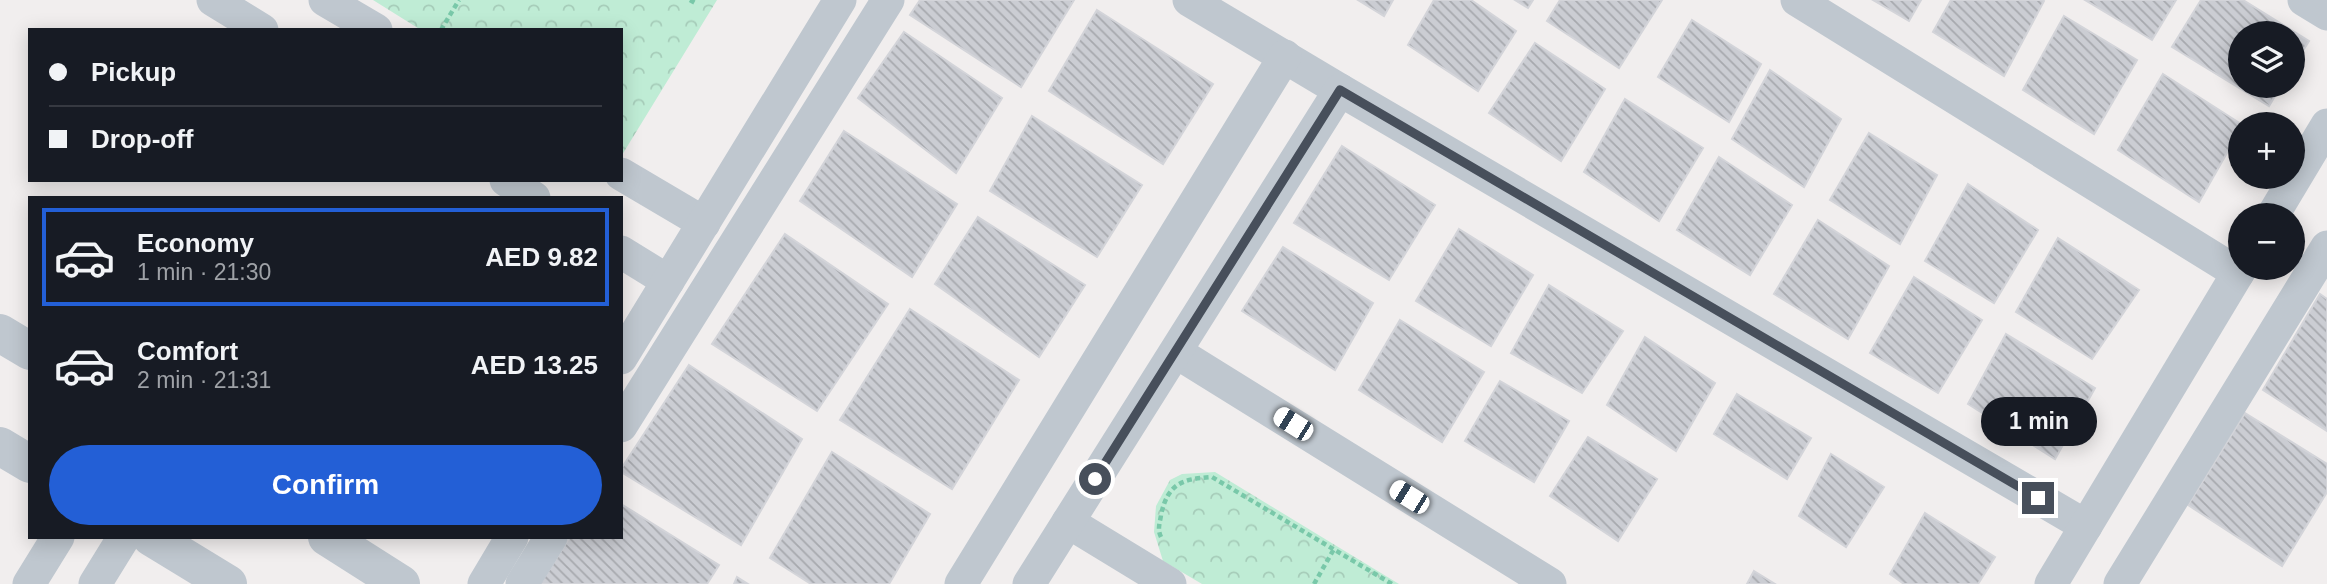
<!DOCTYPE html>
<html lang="en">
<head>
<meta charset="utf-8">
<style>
	body { margin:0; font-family:Arial,sans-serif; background:#20242c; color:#f1f3f6; height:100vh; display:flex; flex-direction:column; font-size:26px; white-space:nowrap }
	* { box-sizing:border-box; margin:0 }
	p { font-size:23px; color:#9ea1a6 }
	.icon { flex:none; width:38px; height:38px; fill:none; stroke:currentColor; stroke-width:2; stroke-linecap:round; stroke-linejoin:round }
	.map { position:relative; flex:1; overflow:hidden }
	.sheet { position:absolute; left:28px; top:196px; width:595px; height:343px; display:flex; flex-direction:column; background:#171b24; border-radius:0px; box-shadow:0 4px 18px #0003 }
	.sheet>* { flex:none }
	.hud { position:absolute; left:28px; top:28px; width:595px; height:154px; border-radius:0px; box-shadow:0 4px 18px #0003; display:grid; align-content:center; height:154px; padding:0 21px; background:#171b24 }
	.controls { position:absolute; left:2228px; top:21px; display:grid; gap:14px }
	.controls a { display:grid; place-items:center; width:77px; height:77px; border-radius:50%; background:#171b24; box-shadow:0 4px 18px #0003; font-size:35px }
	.end { position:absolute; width:32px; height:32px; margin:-16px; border:9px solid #474f5b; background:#fff; box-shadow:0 0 0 4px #fff }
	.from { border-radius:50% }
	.bubble { position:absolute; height:49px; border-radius:24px; background:#171b24; box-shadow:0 4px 18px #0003; font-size:23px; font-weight:700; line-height:49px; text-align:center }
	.car { position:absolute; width:21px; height:42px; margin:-21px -10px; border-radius:9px; box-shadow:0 0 5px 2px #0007; background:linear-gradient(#fff 24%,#345 0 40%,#fff 0 76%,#345 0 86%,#fff 0) }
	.hud b { display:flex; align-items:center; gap:24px; height:66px; font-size:26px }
	.hud b+b { border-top:2px solid #363941 }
	.hud i { width:18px; height:18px; background:#f1f3f6 }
	ul { padding:12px 0 0; list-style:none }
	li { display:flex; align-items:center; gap:21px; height:98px; margin:0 14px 10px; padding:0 7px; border:4px solid transparent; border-radius:0px }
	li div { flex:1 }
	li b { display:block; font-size:26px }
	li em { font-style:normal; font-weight:700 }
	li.selected { border-color:#235fd6 }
	li>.icon { width:63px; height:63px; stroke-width:1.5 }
	.action { display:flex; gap:14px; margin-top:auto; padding:14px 21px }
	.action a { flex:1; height:80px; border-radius:42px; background:#235fd6; color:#fff; font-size:28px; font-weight:700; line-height:80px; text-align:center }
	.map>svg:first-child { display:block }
	.park { fill:url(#park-crowns) }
	.building { fill:url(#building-back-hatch); stroke:#d3d4d9; stroke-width:2 }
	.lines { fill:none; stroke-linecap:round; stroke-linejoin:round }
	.path { stroke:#79c8a9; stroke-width:4.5; stroke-dasharray:5 3.5; stroke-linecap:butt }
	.minor { stroke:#bfc7cf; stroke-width:33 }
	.tertiary { stroke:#bfc7cf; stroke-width:38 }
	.route { stroke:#474f5b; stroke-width:9 }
</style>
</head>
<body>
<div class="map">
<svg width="2327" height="584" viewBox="0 0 2327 584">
	<defs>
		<pattern id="park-crowns" width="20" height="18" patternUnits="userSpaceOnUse" patternTransform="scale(1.75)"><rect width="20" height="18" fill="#bfecd5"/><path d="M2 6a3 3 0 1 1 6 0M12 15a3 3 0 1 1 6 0" fill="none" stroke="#a6ccb9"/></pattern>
		<pattern id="building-back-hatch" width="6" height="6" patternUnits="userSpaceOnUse" patternTransform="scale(1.75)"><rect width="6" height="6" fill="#cbcdd3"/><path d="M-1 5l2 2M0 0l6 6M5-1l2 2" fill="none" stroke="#a7a9ae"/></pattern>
	</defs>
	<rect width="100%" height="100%" fill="#f1eeee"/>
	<!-- park -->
	<g class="park">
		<polygon points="373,0 717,0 622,155 621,30 421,30"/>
		<polygon points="1215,472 1399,584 1202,584 1163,561 1154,532 1156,506 1170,480 1182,474"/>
	</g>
	<!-- building -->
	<g class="building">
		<polygon points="920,0 1074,0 1021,87 910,15"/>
		<polygon points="1358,0 1393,0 1384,16"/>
		<polygon points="1434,0 1471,0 1516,31 1478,91 1408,45"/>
		<polygon points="1515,0 1533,0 1528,8"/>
		<polygon points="1560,0 1662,0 1619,68 1547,21"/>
		<polygon points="1873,0 1921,0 1909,21"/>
		<polygon points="1951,0 2043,0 2044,1 2004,76 1933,32"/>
		<polygon points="2085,0 2176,0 2152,40"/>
		<polygon points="2201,0 2243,0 2309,41 2292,68 2292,33 2240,33 2240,86 2281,86 2269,106 2172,47"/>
		<polygon points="1097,10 1213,84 1163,164 1049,91"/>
		<polygon points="2064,16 2137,60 2094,134 2023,90"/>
		<polygon points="1692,20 1761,64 1729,122 1658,77"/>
		<polygon points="904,32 1002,98 956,173 858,98"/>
		<polygon points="1535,43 1605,89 1561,161 1489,113"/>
		<polygon points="1770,70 1841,119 1804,187 1732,139"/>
		<polygon points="2163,74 2241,124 2240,130 2199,202 2118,150"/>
		<polygon points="1625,99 1703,148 1659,221 1584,172"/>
		<polygon points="1032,116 1142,185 1097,257 990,191"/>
		<polygon points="844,131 957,204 912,277 800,201"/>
		<polygon points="1869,133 1937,175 1900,244 1830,200"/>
		<polygon points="1342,146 1435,205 1389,280 1294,223"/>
		<polygon points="1719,157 1792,205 1750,275 1677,230"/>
		<polygon points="1968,184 2038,230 1994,303 1925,261"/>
		<polygon points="978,217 1085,285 1039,357 935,284"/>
		<polygon points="1818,220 1889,266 1848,339 1774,294"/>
		<polygon points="1459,229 1533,275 1491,346 1416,301"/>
		<polygon points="785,234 888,304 817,411 712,344"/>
		<polygon points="2058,238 2139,290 2092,359 2016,312"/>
		<polygon points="1283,247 1373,303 1335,370 1242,311"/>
		<polygon points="1914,277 1982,320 1938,393 1870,353"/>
		<polygon points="1549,285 1623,331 1582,393 1511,353"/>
		<polygon points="2320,294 2327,299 2327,431 2263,390"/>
		<polygon points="910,309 1019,380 952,489 840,420"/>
		<polygon points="1400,320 1484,372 1442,442 1359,390"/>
		<polygon points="2006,334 2095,388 2055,459 1968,404"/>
		<polygon points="1645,337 1715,383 1676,451 1607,405"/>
		<polygon points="689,365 802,439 741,545 621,472 621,469"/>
		<polygon points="1500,381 1569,421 1534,482 1465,441"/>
		<polygon points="1737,394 1811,438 1787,479 1714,434"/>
		<polygon points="2245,413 2327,464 2327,492 2282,566 2188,505"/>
		<polygon points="1588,437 1657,479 1618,541 1550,496"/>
		<polygon points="832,452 930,514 889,584 811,584 770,558"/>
		<polygon points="1831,454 1884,487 1846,547 1799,516"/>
		<polygon points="621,504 719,565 707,584 540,584 570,537 621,537"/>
		<polygon points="1925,513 1995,557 1978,584 1904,584 1890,574"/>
		<polygon points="1754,571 1775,584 1747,584"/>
		<polygon points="737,577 748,584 734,584"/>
	</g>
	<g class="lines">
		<!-- path -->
		<g class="path">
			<polyline points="690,0 697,4"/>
			<polyline points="441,30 459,0"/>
			<path d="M 1161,537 C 1157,529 1160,523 1161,515 C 1168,483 1182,479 1212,477 L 1392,584"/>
			<polyline points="1314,584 1334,549"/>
		</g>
		<!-- minor -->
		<g class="minor">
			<polyline points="213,0 262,30"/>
			<polyline points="325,0 376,30"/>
			<polyline points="1189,0 1340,90 2086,526"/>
			<polyline points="1797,0 2238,273"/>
			<polyline points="2304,0 2327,14"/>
			<polyline points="621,174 704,223"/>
			<polyline points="506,180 534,198"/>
			<polyline points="2273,215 2327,125"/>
			<polyline points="621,252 668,281"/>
			<polyline points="1176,352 1550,584"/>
			<polyline points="621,358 840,0"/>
			<polyline points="621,426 888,0"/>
			<polyline points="1068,522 1170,584"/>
			<polyline points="29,584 58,537"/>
			<polyline points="95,584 124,537"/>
			<polyline points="484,584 512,537"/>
			<polyline points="522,584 551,537"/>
			<polyline points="961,584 1285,56"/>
			<polyline points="1029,584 1340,90"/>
			<polyline points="2051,584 2241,268"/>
			<polyline points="2120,584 2327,247"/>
		</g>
		<!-- tertiary -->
		<g class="tertiary">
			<polyline points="0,333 30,351"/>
			<polyline points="0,446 30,464"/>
			<polyline points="151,537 228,584"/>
			<polyline points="327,537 401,584"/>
		</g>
	</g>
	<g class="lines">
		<!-- route -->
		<polyline class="route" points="1095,479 1340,90 2038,498"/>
	</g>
</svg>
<div class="controls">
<a><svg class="icon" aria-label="layers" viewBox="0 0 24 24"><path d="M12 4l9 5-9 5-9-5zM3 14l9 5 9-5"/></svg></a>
<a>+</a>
<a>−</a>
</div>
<i class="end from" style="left:1095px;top:479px"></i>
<i class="end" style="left:2038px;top:498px"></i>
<div class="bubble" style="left:1981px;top:397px;width:116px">1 min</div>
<i class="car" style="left:1293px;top:424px;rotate:302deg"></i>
<i class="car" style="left:1409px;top:497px;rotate:302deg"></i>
<div class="hud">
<b><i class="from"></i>Pickup</b>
<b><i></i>Drop-off</b>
</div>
<section class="sheet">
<ul>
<li class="selected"><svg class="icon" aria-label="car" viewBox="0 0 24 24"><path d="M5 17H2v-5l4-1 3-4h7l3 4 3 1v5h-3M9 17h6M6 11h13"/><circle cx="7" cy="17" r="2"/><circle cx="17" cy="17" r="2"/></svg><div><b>Economy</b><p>1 min · 21:30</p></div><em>AED 9.82</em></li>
<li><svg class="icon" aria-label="car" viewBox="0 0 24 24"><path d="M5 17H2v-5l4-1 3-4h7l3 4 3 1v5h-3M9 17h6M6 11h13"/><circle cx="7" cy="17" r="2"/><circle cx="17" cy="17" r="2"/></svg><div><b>Comfort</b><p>2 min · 21:31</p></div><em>AED 13.25</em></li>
</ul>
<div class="action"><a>Confirm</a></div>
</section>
</div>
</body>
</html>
